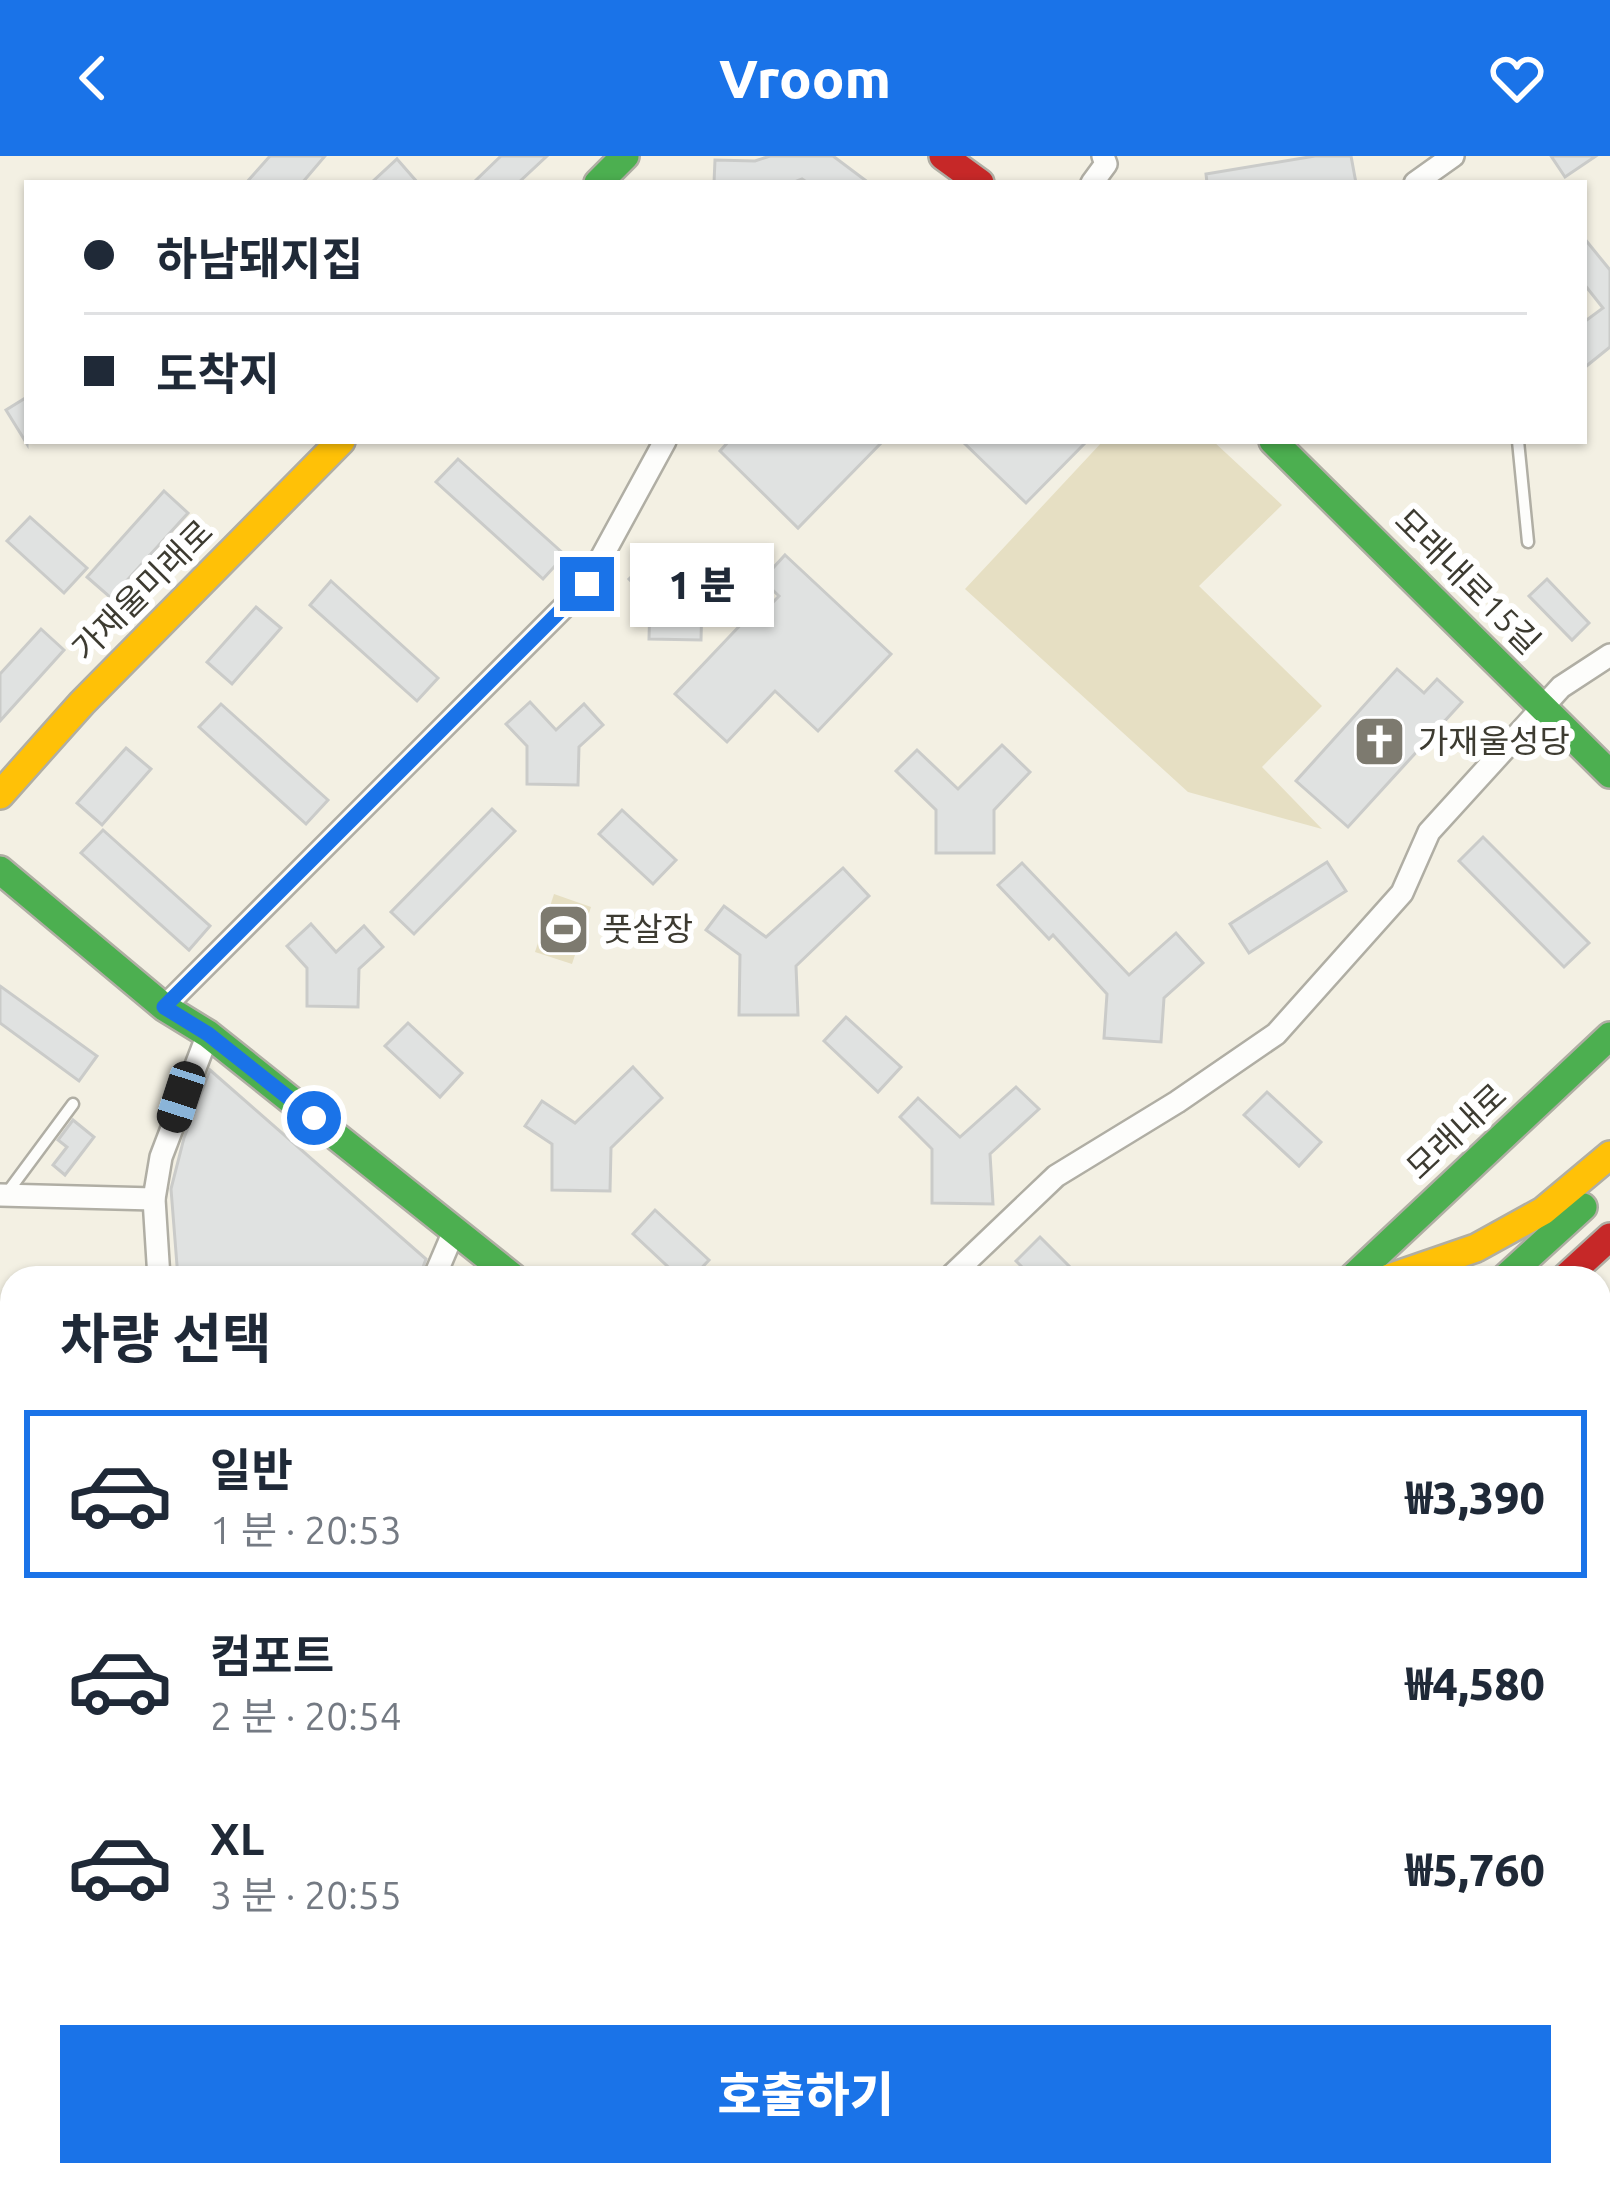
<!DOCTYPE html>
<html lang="ko">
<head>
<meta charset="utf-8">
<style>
	body { margin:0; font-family:Ubuntu,"Noto Sans KR",sans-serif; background:#f2f2f3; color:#1f2937; height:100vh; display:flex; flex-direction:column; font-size:45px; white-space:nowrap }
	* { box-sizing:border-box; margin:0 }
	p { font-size:39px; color:#747a83 }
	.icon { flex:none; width:66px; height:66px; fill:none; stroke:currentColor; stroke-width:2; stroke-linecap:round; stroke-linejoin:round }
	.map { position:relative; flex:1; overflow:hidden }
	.sheet { position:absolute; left:0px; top:1110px; width:1611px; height:921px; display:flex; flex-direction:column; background:#fff; border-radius:36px 36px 0 0; box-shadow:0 3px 9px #0004 }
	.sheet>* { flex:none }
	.guide { position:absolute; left:24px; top:24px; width:1563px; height:264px; border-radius:0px; box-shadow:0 3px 9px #0004; display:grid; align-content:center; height:264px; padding:0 60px; background:#fff }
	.end { position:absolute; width:54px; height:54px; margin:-27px; border:15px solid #1a73e8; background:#fff; box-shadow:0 0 0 6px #fff }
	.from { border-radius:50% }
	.bubble { position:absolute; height:84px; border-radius:0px; background:#fff; box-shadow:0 3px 9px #0004; font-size:39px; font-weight:800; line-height:84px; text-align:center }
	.car { position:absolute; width:36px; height:72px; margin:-36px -18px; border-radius:15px; box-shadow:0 0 9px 3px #0007; background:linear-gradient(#222 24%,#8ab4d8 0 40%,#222 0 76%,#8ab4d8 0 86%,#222 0) }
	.guide b { display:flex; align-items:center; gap:42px; height:114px; font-size:45px }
	.guide b+b { border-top:3px solid #e0e1e3 }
	.guide i { width:30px; height:30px; background:#1f2937 }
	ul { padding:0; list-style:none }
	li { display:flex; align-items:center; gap:36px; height:168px; margin:0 24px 18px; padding:0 36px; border:6px solid transparent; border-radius:0px }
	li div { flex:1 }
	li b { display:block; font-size:45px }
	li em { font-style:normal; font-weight:800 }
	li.active { border-color:#1a73e8 }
	li>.icon { width:108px; height:108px; stroke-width:1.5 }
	h2 { padding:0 60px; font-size:54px; line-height:144px }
	.primary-button { display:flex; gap:24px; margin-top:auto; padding:24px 60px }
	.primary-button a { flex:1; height:138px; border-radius:0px; background:#1a73e8; color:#fff; font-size:48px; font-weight:800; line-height:138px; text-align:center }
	header { display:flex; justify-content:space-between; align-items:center; height:156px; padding:0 60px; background:#1a73e8; color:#fff; font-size:54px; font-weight:800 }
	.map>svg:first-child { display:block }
	.green { fill:#e6dfc3 }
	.building { fill:#e0e2e1; stroke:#cacbc9; stroke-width:3 }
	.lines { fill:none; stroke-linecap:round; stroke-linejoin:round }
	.secondary-tunnel { stroke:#cfccbf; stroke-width:33; stroke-dasharray:33 16; stroke-linecap:butt }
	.lane-casing { stroke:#b0aea4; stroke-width:15 }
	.street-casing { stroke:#b0aea4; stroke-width:26 }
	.fast-casing { stroke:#b0aea4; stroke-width:32 }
	.slow-casing { stroke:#b0aea4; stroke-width:32 }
	.jam-casing { stroke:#b0aea4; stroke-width:32 }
	.lane { stroke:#fdfdfb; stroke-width:10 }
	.street { stroke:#fdfdfb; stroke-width:21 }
	.fast { stroke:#4caf50; stroke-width:27 }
	.slow { stroke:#ffc107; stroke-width:27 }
	.jam { stroke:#c62828; stroke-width:27 }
	.rail-casing { stroke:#c5c5c1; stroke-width:10 }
	.rail { stroke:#fff; stroke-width:6; stroke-dasharray:18; stroke-linecap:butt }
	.route { stroke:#1a73e8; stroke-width:15 }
	.labels { text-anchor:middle; stroke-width:12; stroke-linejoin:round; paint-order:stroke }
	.street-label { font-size:33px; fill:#3d3b31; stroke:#fff }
	.poi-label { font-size:33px; fill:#3d3b31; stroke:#fff; text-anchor:start }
</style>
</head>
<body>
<header><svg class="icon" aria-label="back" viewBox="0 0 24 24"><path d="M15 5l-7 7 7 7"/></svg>Vroom<svg class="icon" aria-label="heart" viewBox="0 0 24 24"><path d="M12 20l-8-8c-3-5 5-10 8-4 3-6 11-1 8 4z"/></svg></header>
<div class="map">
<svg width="1610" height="2029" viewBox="0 0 1610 2029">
	<rect width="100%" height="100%" fill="#f3f0e3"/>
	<!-- green -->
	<g class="green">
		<polygon points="1103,285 1213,285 1282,349 1199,430 1322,550 1262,611 1322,673 1188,636 965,433"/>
		<polygon points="554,738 591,751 572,808 535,796"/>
		<polygon points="1610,1698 1610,2029 1310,2029 1292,2019 1599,2019 1599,1703"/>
	</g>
	<!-- building -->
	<g class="building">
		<polygon points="270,0 325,0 302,27 246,27"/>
		<polygon points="501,0 547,0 518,27 473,27"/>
		<polygon points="770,0 833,0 869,27 808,27 802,23 792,27 714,27 715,4 755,5"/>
		<polygon points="1315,0 1351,0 1356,27 1207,27 1206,18"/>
		<polygon points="1551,0 1596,0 1565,21"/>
		<polygon points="397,3 418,27 371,27"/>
		<polygon points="1584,82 1610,114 1610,191 1584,212 1584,166 1603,152 1584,128"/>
		<polygon points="27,241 27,288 6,254"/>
		<polygon points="729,285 883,285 798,372 720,295"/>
		<polygon points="962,285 1087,285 1026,347"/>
		<polygon points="458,303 565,399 543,423 436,326"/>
		<polygon points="164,335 188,357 111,442 87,421"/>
		<polygon points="30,361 87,412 64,437 7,385"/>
		<polygon points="785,399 891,498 818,575 775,535 727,586 675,538 748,461 754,466 779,440 762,424"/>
		<polygon points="653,400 679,428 707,403 726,423 702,446 701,484 649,483 650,445 629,423"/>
		<polygon points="1547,423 1589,467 1572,484 1529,440"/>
		<polygon points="331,425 438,522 417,545 310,449"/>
		<polygon points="256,451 281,472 232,528 207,506"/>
		<polygon points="41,473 64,494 0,565 0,518"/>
		<polygon points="1397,513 1424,537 1437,523 1462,546 1348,671 1296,625"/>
		<polygon points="530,546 556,574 584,548 603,569 579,591 578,629 527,628 527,590 506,568"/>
		<polygon points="221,548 328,644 306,668 199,571"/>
		<polygon points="1002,589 1030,616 994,654 994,697 936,697 936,654 896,615 917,594 958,633"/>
		<polygon points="126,592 151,613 102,669 77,647"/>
		<polygon points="492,653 515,675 414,778 391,756"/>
		<polygon points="622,654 676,704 653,728 599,678"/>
		<polygon points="103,674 210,770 189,794 81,697"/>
		<polygon points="1483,681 1589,787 1564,811 1459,705"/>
		<polygon points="1327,706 1346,735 1249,797 1230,768"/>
		<polygon points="1022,707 1129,819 1176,777 1203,807 1164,842 1161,886 1104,882 1107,838 1053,779 1049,783 998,729"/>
		<polygon points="843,712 869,740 796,810 798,859 739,859 740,799 706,774 724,750 766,781"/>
		<polygon points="311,768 336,796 364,770 383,791 359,813 358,851 307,850 307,812 287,790"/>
		<polygon points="0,830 97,900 79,925 0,867"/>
		<polygon points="846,861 901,911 878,936 824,885"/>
		<polygon points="408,867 462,917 440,941 385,890"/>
		<polygon points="633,911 662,942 611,992 610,1035 552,1034 552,988 525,970 542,945 575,967"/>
		<polygon points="210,914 426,1103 419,1122 178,1122 171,1033 184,982"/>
		<polygon points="1016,931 1039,953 990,998 993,1048 932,1047 932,993 900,961 918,942 960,981"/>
		<polygon points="1267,936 1321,986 1299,1010 1244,959"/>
		<polygon points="73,964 94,981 65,1019 53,1009 67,991 58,984"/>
		<polygon points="655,1054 709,1104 692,1122 680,1122 633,1078"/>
		<polygon points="1040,1081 1081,1122 1033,1122 1016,1105"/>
	</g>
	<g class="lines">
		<!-- secondary-tunnel -->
		<polyline class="secondary-tunnel" points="382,2029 391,2019"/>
		<defs>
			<g id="lane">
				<polyline points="1518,285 1528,386"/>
				<polyline points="7,1037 73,948"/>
				<polyline points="0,1725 12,1731"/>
			</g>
			<g id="street">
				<polyline points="1092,27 1106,8 1103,0"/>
				<polyline points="1415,27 1453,0"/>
				<polyline points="164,851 587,428 665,285"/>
				<polyline points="0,1039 154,1043"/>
				<polyline points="159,1122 154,1043 161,1001 208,878"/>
				<polyline points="434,1122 454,1075"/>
				<polyline points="949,1122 1056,1020 1177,946 1276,878 1402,737 1429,676 1561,531 1610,499"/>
				<polyline points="0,1381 12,1389"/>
				<polyline points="0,1468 12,1452"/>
				<polyline points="1599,1539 1610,1534"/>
				<polyline points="1599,1569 1610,1567"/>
				<polyline points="1599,1620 1610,1636"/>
				<polyline points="1599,1689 1610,1685"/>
			</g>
			<g id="fast">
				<polyline points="598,27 625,0"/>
				<polyline points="1273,285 1610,618"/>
				<polyline points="0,714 164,851 208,878 514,1122"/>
				<polyline points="1352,1122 1610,880"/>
				<polyline points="1505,1122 1583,1051"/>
				<polyline points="651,2029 658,2019"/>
				<polyline points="745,2029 755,2019"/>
			</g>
			<g id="slow">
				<polyline points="0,639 82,547 341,285"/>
				<polyline points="1389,1122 1476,1092 1543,1055 1610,999"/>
				<polyline points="1599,1211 1610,1200"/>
				<polyline points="0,1762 12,1769"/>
				<polyline points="449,2019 464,2029"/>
				<polyline points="686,2029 694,2019"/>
				<polyline points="926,2029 932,2019"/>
			</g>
			<g id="jam">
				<polyline points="943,0 980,27"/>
				<polyline points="1565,1122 1610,1081"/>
				<polyline points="0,1698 12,1705"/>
				<polyline points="526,2019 543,2029"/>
			</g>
		</defs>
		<!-- lane casing -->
		<use href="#lane" class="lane-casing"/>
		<!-- street casing -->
		<use href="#street" class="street-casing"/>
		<!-- fast casing -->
		<use href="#fast" class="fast-casing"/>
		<!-- slow casing -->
		<use href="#slow" class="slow-casing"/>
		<!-- jam casing -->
		<use href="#jam" class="jam-casing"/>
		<!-- lane -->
		<use href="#lane" class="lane"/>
		<!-- street -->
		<use href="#street" class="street"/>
		<!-- fast -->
		<use href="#fast" class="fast"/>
		<!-- slow -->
		<use href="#slow" class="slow"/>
		<!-- jam -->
		<use href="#jam" class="jam"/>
		<defs>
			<g id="rail">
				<polyline points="0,1874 12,1881"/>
				<polyline points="0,1906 12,1913"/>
				<polyline points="193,2019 210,2029"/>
				<polyline points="252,2019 269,2029"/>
			</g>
		</defs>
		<!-- rail casing -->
		<use href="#rail" class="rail-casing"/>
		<!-- rail -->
		<use href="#rail" class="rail"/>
	</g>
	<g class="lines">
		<!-- route -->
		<polyline class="route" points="314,962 208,878 164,851 587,428"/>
	</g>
	<!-- icons -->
	<defs>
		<symbol id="church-square" viewBox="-11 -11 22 22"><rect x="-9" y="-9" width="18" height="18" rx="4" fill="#7d7a6f" stroke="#fff"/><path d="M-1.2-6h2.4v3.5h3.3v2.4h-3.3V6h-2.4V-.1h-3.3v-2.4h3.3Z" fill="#fff"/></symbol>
		<symbol id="stadium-square" viewBox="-11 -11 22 22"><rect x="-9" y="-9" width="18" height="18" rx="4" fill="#7d7a6f" stroke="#fff"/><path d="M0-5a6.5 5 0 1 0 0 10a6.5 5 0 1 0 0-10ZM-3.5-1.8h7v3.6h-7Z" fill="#fff"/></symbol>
	</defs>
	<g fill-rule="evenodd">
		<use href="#church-square" x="1350" y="556" width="59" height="59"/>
		<use href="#stadium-square" x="534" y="744" width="59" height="59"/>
	</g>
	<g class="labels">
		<!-- street labels -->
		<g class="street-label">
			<text transform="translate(1468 425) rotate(45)" y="12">모래내로15길</text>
			<text transform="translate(142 434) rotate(-45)" y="12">가재울미래로</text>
			<text transform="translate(1456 975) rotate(-43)" y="12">모래내로</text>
		</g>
		<!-- poi labels -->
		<g class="poi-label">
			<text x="1418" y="597">가재울성당</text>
			<text x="602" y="785">풋살장</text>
		</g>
	</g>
</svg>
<i class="end from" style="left:314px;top:962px"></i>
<i class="end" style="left:587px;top:428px"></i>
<div class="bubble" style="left:630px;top:387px;width:144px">1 분</div>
<i class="car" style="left:181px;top:941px;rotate:198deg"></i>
<div class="guide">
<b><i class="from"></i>하남돼지집</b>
<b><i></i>도착지</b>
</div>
<section class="sheet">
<h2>차량 선택</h2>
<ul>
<li class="active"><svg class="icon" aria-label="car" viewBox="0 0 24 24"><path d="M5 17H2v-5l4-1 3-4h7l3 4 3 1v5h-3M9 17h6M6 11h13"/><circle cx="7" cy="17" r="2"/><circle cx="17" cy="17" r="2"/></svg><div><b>일반</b><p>1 분 · 20:53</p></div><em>₩3,390</em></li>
<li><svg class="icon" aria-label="car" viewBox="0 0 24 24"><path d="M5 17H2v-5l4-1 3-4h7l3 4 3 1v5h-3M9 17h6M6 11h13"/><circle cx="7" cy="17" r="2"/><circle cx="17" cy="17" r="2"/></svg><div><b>컴포트</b><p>2 분 · 20:54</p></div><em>₩4,580</em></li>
<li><svg class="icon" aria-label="car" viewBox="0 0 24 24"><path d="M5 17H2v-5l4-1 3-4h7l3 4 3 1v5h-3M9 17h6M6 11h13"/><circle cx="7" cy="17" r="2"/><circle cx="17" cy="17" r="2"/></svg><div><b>XL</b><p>3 분 · 20:55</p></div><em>₩5,760</em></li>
</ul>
<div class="primary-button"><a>호출하기</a></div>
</section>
</div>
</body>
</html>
